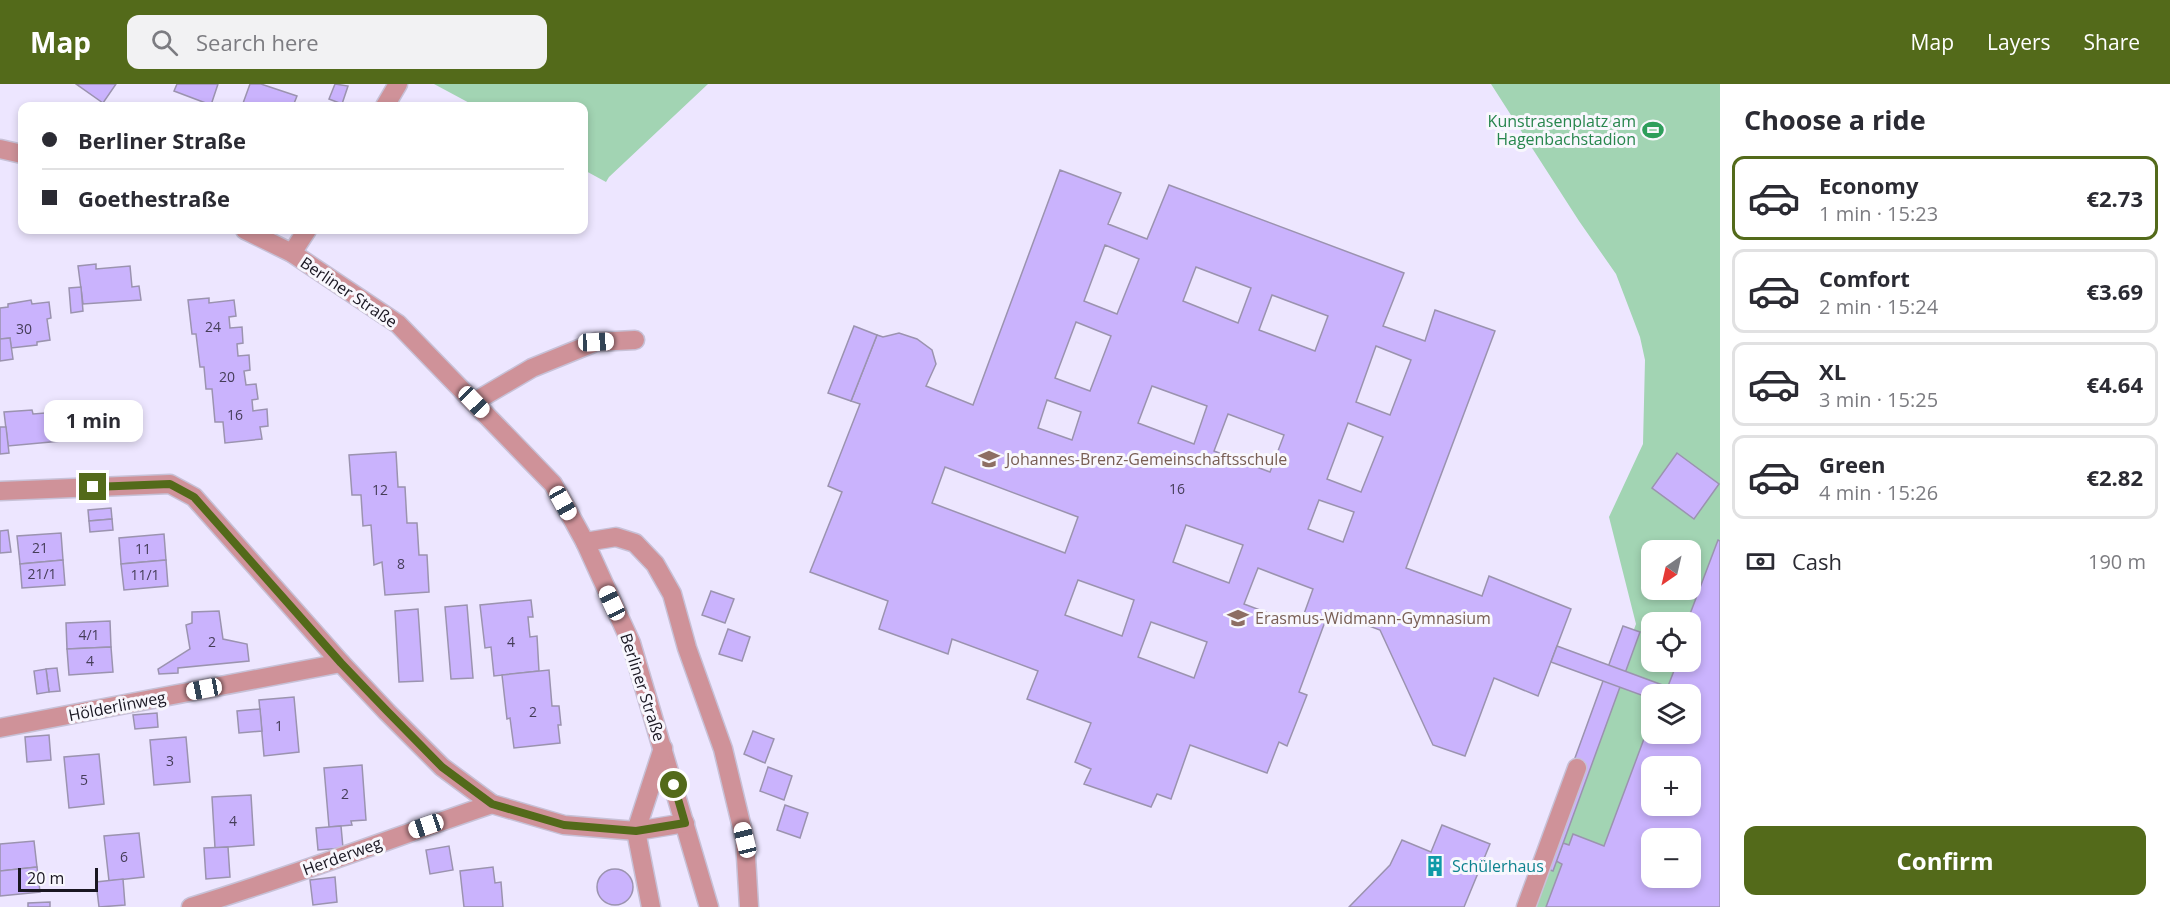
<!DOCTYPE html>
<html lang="en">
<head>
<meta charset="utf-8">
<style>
	body { margin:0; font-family:"Open Sans",sans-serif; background:#f2f2f3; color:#2b2b33; height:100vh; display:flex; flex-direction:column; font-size:22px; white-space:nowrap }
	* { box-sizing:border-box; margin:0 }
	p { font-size:20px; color:#7c7c81 }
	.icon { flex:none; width:33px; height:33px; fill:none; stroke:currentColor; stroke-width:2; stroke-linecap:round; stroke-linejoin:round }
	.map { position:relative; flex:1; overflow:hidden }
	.details { display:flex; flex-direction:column; background:#fff; width:450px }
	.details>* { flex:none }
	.top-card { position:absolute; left:18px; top:18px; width:570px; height:132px; border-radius:12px; box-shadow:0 3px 9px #0003; display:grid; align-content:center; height:132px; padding:0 24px; background:#fff }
	.needle { width:39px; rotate:214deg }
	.controls { position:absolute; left:1641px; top:456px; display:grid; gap:12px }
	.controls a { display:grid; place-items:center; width:60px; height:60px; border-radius:12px; background:#fff; box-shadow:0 3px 9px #0003; font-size:30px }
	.scale { position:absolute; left:18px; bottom:15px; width:80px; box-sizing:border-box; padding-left:6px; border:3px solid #191621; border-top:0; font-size:16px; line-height:21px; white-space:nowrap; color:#191621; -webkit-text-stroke:4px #f8f7fd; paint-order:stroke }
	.end { position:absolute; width:27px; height:27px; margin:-14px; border:8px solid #536a1a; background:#fff; box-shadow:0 0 0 3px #fff }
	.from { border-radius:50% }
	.bubble { position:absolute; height:42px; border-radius:12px; background:#fff; box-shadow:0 3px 9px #0003; font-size:20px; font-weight:700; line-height:42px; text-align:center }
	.car { position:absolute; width:18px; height:36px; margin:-18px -9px; border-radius:8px; box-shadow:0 0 4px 2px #0007; background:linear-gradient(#fff 24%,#345 0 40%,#fff 0 76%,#345 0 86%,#fff 0) }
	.top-card b { display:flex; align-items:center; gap:21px; height:57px; font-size:22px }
	.top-card b+b { border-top:2px solid #e1e1e2 }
	.top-card i { width:15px; height:15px; background:#2b2b33 }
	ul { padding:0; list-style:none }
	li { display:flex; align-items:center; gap:18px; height:84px; margin:0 12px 9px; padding:0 12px; border:3px solid #e1e1e2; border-radius:12px }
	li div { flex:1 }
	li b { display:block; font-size:22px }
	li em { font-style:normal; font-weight:700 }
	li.selected { border-color:#536a1a }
	li>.icon { width:54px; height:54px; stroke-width:1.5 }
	h2 { padding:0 24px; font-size:27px; line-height:72px }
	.pay { display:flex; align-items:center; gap:15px; height:66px; padding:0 24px; font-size:22px }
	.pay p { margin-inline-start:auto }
	.action { display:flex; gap:12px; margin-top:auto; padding:12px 24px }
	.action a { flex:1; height:69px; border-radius:12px; background:#536a1a; color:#fff; font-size:24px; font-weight:700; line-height:69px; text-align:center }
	header { display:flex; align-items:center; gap:36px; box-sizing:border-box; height:84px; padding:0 30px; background:#536a1a; color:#fff }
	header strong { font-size:28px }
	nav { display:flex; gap:33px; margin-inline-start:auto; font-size:21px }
	.search { width:420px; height:54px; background:#f2f2f3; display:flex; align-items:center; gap:15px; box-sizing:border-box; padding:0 21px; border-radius:12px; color:#7c7c81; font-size:22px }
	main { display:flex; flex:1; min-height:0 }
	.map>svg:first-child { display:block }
	.grass { fill:#a2d4b3; fill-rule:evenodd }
	.building { fill:#cab3fd; stroke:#9b93af; stroke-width:1.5; fill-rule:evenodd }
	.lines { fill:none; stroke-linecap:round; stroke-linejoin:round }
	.minor-casing { stroke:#c7c1d7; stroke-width:21 }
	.minor { stroke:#cf9299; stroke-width:18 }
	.route { stroke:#536a1a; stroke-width:8 }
	.labels { text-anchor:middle; stroke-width:6; stroke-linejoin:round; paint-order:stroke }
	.number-label { font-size:14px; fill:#453d58 }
	.leisure-label { font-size:16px; fill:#27864d; stroke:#f8f7fd; text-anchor:end }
	.street-label { font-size:16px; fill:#191621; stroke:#f8f7fd }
	.education-label { font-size:16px; fill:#785e54; stroke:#f8f7fd; text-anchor:start }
	.culture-label { font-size:16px; fill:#0d838f; stroke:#f8f7fd; text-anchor:start }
</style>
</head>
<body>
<header>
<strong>Map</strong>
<div class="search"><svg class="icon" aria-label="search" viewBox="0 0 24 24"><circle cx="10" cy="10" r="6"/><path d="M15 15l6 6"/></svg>Search here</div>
<nav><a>Map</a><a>Layers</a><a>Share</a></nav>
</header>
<main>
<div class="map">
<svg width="1720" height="823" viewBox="0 0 1720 823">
	<rect width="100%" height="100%" fill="#ede6ff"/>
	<!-- grass -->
	<g class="grass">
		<polygon points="434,0 708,0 609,93 606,98 584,86 584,22 475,22"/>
		<path d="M 1491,0 L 1720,0 L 1720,823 L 1530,823 L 1636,540 L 1609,433 L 1643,360 L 1645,276 L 1640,253 L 1616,190 L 1579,137 ZM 1652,466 L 1690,466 L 1690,506 L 1652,506 ZM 1652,538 L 1690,538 L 1690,578 L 1652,578 ZM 1652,610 L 1690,610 L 1690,650 L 1652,650 ZM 1652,682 L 1690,682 L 1690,722 L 1652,722 ZM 1652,754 L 1690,754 L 1690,794 L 1652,794 Z"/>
	</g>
	<!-- building -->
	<g class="building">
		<polygon points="76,0 116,0 103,19"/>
		<polygon points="177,0 218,0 211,21 174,7"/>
		<polygon points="250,0 261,0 297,12 293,22 242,22"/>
		<polygon points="335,0 348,2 342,20 329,15"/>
		<path d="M 1060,86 L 1121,109 L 1108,140 L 1147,155 L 1169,101 L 1404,189 L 1383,242 L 1425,257 L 1435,226 L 1495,247 L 1406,484 L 1482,512 L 1489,492 L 1571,525 L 1538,612 L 1494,594 L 1465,672 L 1433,661 L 1380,546 L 1329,527 L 1299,608 L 1307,611 L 1287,662 L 1279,658 L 1267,689 L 1190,661 L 1171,715 L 1157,710 L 1151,723 L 1084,700 L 1091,685 L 1075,678 L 1091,639 L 1027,615 L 1038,587 L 952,555 L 948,570 L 879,545 L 888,517 L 810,488 L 842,408 L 828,402 L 860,320 L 851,317 L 877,251 L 883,253 L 899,249 L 917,255 L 932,266 L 936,280 L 926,302 L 973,321 ZM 1105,161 L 1139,175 L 1117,230 L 1084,217 ZM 1196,183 L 1251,204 L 1238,239 L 1183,217 ZM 1272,211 L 1328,232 L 1315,267 L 1259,246 ZM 1076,238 L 1111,252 L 1090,307 L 1055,294 ZM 1376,262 L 1411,276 L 1390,331 L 1356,318 ZM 1152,302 L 1207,322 L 1194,360 L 1138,339 ZM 1047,316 L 1081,328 L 1072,356 L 1038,344 ZM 1228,330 L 1284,351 L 1270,388 L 1214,367 ZM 1348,339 L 1383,353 L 1361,408 L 1327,395 ZM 945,383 L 1078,433 L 1065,469 L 932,419 ZM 1319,416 L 1354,428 L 1343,458 L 1308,445 ZM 1186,441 L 1243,461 L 1229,499 L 1173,478 ZM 1258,484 L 1313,505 L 1300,541 L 1244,520 ZM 1078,496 L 1134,516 L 1122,552 L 1065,531 ZM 1151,538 L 1207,558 L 1194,594 L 1138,573 Z"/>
		<polygon points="96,180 96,185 130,182 132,203 139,202 141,216 83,220 78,182"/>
		<polygon points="81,203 83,227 71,229 69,204"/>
		<polygon points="209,214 209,219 234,216 236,232 229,233 230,244 242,243 243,259 237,260 238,272 249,271 250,286 244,287 246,301 256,300 258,315 252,316 253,327 267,325 268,342 260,343 262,355 225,359 223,338 215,338 212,305 206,305 204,283 200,283 196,250 192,250 188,216"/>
		<polygon points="31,216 32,220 49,218 51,234 47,235 50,256 37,258 37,261 11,264 10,254 0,255 0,224 8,223 8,220"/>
		<polygon points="854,242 877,251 851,317 828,309"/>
		<polygon points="10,254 13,275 0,277 0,255"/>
		<polygon points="32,326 33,330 58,328 61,357 8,362 4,328"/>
		<polygon points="0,343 6,343 9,369 0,370"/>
		<polygon points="396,368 398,403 405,403 407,439 417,439 419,471 427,471 429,508 385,511 382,478 374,481 371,441 363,442 361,411 352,411 349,371"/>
		<polygon points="1677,369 1719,400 1694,435 1652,404"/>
		<polygon points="111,424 112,435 89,437 88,426"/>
		<polygon points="112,435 113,446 90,448 89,437"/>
		<polygon points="8,446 11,468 0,469 0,447"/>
		<polygon points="61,449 63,476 20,480 17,452"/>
		<polygon points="164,450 166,476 121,480 119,454"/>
		<path d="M 1718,456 L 1720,457 L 1720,823 L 1546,823 L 1562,780 L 1556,777 L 1563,759 L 1569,761 L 1573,750 L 1604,762 L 1651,636 L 1652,650 L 1690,650 L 1690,610 L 1665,610 L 1675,584 L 1671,582 L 1673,578 L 1690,578 L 1690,538 L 1687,538 ZM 1652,682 L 1690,682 L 1690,722 L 1652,722 ZM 1652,754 L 1690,754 L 1690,794 L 1652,794 Z"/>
		<polygon points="63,476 65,501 22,504 20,480"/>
		<polygon points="166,476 168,502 124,506 121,480"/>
		<polygon points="711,507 734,515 725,539 702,531"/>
		<polygon points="531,516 533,533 528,533 530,553 537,552 539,587 494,592 491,563 485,564 480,521"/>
		<polygon points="467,521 473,594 451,595 445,523"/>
		<polygon points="418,525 423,597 399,598 395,527"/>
		<polygon points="219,527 223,555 247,560 249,577 178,584 178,589 159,590 158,585 190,565 186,541 192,539 192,528"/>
		<polygon points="110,537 111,563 67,565 66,539"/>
		<polygon points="1623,542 1640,548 1553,787 1536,781"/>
		<polygon points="728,545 750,553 742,577 719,570"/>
		<polygon points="1557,562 1668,603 1665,610 1652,610 1652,615 1551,578"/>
		<polygon points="111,563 113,588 69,591 67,565"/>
		<polygon points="57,584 60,607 49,608 46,585"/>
		<polygon points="46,585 49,608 37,610 34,587"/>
		<polygon points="549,586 552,622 559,622 561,641 558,641 560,659 514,664 510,634 507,635 502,591"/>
		<polygon points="294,613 299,668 264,672 259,616"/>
		<polygon points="260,625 262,647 239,649 237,627"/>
		<polygon points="157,629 158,643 135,645 133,631"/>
		<polygon points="753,647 774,655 765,679 744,670"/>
		<polygon points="49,651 51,676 27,678 25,653"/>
		<polygon points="186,653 190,698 154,701 150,656"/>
		<polygon points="99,670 104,720 69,724 64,673"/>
		<polygon points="362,681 366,736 351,737 352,741 329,743 324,684"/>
		<polygon points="768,683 792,692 784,716 760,707"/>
		<polygon points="251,711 254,761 215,764 212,713"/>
		<polygon points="785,721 808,729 800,754 777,746"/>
		<polygon points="1442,741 1490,760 1464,823 1349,823 1390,781 1402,756 1431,768"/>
		<polygon points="341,742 343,764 318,766 316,744"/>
		<polygon points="139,749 144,793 109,797 104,752"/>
		<polygon points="34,757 37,783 0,787 0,760"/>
		<polygon points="449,762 453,786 430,790 426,766"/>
		<polygon points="228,763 230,793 206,795 204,764"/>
		<polygon points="37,783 40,808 0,812 0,787"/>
		<polygon points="493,783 495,799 501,798 503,823 464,823 460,787"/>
		<circle cx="615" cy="803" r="18"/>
		<polygon points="335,793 337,818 313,821 310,796"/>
		<polygon points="123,795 125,821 99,823 96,798"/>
		<polygon points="50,818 50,823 28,823 28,819"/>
	</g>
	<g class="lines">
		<defs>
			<g id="minor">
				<polyline points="385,22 398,0"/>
				<polyline points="0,65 22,70"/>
				<polyline points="245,146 292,169 398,240 553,400 585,458 631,559 709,823"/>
				<polyline points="292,169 307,146"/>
				<polyline points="474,318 532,284 596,258 635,256"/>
				<polyline points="0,407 170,400 194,413 341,579 387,628 442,683 492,720 564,741 636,747 685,739"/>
				<polyline points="585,458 616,453 635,459 655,480 672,510 687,564 723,665 745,756 749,823"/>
				<polyline points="0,644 341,579"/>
				<path d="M 191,823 C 293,792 392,754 492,720"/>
				<polyline points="651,823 636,747 663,664"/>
				<polyline points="1526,823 1577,684"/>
			</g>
		</defs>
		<!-- minor casing -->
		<use href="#minor" class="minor-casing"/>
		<!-- minor -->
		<use href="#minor" class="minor"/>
	</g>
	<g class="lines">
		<!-- route -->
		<polyline class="route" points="93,403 170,400 194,413 341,579 387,627 442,683 492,720 564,741 636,747 685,739 674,701"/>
	</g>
	<!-- icons -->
	<defs>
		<symbol id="stadium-bare" viewBox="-9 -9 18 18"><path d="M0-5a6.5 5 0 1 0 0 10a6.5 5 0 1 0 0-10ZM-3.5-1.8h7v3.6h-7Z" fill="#2e9e5b" stroke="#f8f7fd" stroke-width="2.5" paint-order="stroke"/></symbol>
		<symbol id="school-bare" viewBox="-9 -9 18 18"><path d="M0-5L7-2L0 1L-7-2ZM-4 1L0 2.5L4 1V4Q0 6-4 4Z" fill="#8d6e63" stroke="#f8f7fd" stroke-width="2.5" paint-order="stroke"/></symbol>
		<symbol id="building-bare" viewBox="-9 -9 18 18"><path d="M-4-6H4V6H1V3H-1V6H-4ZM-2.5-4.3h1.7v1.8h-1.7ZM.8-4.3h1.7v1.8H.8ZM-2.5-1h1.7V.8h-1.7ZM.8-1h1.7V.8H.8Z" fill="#0f9aa8" stroke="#f8f7fd" stroke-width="2.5" paint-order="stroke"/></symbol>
	</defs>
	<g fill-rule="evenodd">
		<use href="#stadium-bare" x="1638" y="31" width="30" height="30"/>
		<use href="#school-bare" x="974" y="360" width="30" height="30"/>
		<use href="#school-bare" x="1223" y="519" width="30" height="30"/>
		<use href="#building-bare" x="1420" y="767" width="30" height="30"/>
	</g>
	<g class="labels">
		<!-- number labels -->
		<g class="number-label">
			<text x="213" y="248">24</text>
			<text x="24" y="250">30</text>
			<text x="227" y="298">20</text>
			<text x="235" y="336">16</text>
			<text x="1177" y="410">16</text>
			<text x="380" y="411">12</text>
			<text x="40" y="469">21</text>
			<text x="143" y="470">11</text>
			<text x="401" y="485">8</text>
			<text x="42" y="495">21/1</text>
			<text x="145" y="496">11/1</text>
			<text x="89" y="556">4/1</text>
			<text x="212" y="563">2</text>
			<text x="511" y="563">4</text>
			<text x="90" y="582">4</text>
			<text x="533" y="633">2</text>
			<text x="279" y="647">1</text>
			<text x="170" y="682">3</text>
			<text x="84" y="701">5</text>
			<text x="345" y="715">2</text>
			<text x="233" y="742">4</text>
			<text x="124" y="778">6</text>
		</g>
		<!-- leisure labels -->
		<g class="leisure-label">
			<text x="1636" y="43">Kunstrasenplatz am<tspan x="1636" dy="18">Hagenbachstadion</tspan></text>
		</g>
		<!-- street labels -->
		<g class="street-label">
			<text transform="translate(349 208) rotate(34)" y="6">Berliner Straße</text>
			<text transform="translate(643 603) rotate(72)" y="6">Berliner Straße</text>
			<text transform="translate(117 622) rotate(-11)" y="6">Hölderlinweg</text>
			<text transform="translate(342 772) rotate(-20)" y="6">Herderweg</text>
		</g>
		<!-- education labels -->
		<g class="education-label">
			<text x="1006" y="381">Johannes-Brenz-Gemeinschaftsschule</text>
			<text x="1255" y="540">Erasmus-Widmann-Gymnasium</text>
		</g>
		<!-- culture labels -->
		<g class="culture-label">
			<text x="1452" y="788">Schülerhaus</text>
		</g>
	</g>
</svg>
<div class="controls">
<a><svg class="needle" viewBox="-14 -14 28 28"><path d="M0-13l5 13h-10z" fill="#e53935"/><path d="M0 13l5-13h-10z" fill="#7c7c81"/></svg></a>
<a><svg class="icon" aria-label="locate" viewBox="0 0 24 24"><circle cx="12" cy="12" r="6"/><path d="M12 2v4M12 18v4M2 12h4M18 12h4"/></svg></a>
<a><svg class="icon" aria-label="layers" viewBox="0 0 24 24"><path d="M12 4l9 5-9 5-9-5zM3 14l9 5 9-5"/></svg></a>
<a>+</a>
<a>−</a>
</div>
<div class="scale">20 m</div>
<i class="end from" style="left:674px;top:701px"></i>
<i class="end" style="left:93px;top:403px"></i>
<div class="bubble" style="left:44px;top:316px;width:99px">1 min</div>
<i class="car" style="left:596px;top:258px;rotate:87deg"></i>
<i class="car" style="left:474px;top:318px;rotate:136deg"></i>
<i class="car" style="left:563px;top:419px;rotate:151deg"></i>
<i class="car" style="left:612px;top:519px;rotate:335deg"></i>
<i class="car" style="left:204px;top:605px;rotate:259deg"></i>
<i class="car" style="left:426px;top:742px;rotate:251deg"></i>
<i class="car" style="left:745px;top:756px;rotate:346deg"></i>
<div class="top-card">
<b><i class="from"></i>Berliner Straße</b>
<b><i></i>Goethestraße</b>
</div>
</div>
<section class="details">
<h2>Choose a ride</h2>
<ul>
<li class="selected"><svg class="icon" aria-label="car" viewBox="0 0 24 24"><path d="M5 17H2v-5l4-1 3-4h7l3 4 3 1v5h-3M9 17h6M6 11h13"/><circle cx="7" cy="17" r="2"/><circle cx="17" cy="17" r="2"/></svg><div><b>Economy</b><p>1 min · 15:23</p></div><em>€2.73</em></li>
<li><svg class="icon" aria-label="car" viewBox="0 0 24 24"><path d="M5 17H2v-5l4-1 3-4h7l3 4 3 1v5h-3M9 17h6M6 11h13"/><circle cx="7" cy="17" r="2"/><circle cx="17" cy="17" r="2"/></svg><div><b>Comfort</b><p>2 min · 15:24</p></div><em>€3.69</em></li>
<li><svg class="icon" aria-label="car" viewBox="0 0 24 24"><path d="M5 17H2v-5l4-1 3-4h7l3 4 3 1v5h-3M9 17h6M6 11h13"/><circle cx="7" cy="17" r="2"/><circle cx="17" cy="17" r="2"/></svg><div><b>XL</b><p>3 min · 15:25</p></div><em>€4.64</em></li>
<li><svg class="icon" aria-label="car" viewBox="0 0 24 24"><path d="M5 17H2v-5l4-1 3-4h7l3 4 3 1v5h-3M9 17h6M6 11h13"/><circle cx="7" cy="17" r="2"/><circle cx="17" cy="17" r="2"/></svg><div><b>Green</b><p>4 min · 15:26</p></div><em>€2.82</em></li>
</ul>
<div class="pay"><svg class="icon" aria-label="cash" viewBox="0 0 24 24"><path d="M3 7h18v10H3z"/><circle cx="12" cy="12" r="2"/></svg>Cash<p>190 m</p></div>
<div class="action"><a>Confirm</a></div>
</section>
</main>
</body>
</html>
